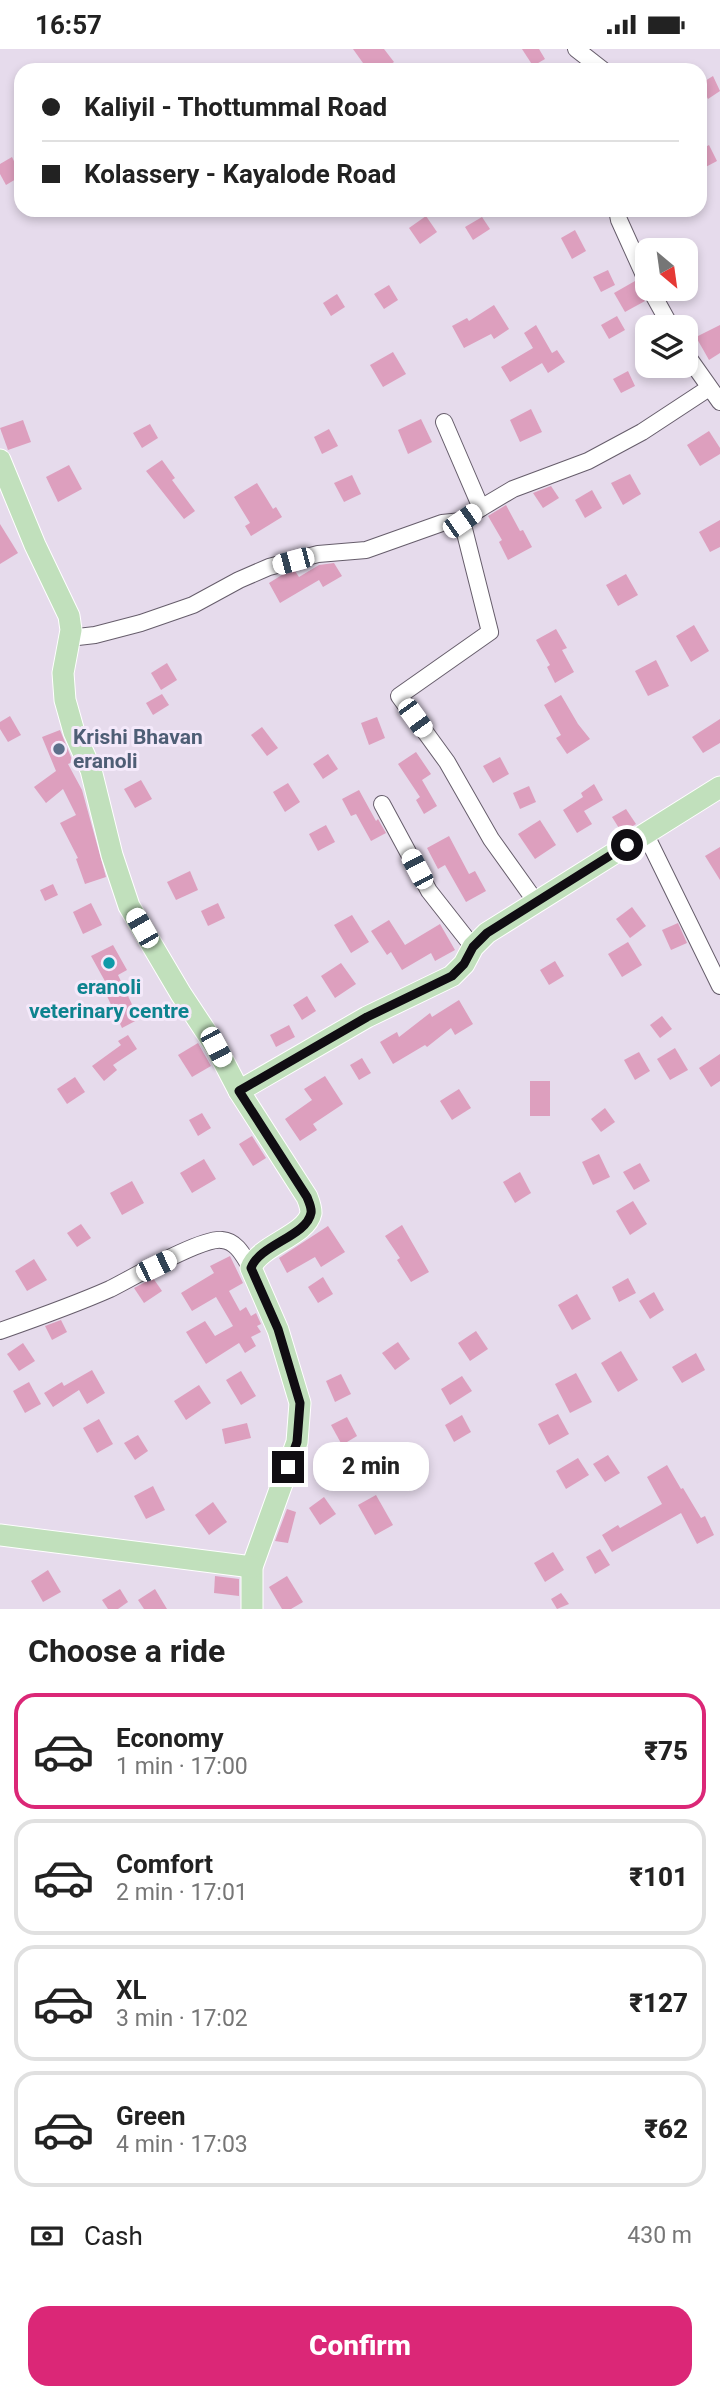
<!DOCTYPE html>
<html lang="en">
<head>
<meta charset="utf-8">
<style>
	body { margin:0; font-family:Roboto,sans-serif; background:#f6f6f6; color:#222; height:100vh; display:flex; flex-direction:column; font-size:26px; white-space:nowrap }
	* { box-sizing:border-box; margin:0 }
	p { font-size:23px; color:#767676 }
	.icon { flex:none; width:38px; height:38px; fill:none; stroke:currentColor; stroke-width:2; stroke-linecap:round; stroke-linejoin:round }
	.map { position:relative; height:1560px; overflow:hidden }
	.drawer { display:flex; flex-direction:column; background:#fff; flex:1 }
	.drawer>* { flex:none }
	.top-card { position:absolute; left:14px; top:14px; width:693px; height:154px; border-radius:21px; box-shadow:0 4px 10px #0003; display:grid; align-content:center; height:154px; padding:0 28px; background:#fff }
	.needle { width:46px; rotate:151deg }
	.tools { position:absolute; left:635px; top:189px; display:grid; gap:14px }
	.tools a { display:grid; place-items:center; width:63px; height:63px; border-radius:14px; background:#fff; box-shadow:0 4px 10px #0003; font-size:35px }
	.end { position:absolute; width:32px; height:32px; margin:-16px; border:9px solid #100d12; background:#fff; box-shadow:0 0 0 4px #fff }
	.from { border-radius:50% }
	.bubble { position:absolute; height:49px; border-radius:21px; background:#fff; box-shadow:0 4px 10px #0003; font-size:23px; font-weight:800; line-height:49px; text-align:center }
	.car { position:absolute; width:21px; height:42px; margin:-21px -10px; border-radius:9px; box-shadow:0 0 5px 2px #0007; background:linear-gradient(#fff 24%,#345 0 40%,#fff 0 76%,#345 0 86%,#fff 0) }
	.top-card b { display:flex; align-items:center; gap:24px; height:66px; font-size:26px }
	.top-card b+b { border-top:2px solid #e0e0e0 }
	.top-card i { width:18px; height:18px; background:#222 }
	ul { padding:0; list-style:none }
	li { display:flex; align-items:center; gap:21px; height:116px; margin:0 14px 10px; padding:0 14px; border:4px solid #e0e0e0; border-radius:21px }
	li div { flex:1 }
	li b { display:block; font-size:26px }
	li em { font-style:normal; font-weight:800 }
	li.active { border-color:#db2777 }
	li>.icon { width:63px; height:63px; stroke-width:1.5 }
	h2 { padding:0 28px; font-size:32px; line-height:84px }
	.pay { display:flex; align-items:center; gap:18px; height:77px; padding:0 28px; font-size:26px }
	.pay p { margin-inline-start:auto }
	.primary-button { display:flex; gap:14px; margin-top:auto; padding:14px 28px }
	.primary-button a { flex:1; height:80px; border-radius:21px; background:#db2777; color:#fff; font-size:28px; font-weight:800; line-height:80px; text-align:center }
	.status { display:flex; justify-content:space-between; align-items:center; height:49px; padding:0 35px; background:#fff; direction:ltr }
	.status svg { height:19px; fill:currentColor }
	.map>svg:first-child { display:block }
	.building { fill:#dd9fbe }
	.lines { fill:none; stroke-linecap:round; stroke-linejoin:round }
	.minor-casing { stroke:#665d6b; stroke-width:18 }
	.major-casing { stroke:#fff; stroke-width:23 }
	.minor { stroke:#fff; stroke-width:16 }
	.major { stroke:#c1e0bc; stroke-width:21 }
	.route { stroke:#100d12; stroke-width:9 }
	.service-dot { fill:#5c6f8a; stroke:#f4e9fa; stroke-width:2.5 }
	.culture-dot { fill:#0f9aa8; stroke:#f4e9fa; stroke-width:2.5 }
	.labels { text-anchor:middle; stroke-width:6; stroke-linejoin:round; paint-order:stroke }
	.service-label { font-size:21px; font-weight:bold; fill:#4e5e75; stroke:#f4e9fa; text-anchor:start }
	.culture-label { font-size:21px; font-weight:bold; fill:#0d838f; stroke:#f4e9fa }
</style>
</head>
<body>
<div class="status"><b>16:57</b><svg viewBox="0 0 49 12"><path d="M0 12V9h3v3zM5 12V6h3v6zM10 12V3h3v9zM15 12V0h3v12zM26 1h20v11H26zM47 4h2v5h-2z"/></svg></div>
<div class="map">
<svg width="720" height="1560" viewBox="0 0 720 1560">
	<rect width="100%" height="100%" fill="#e6dbec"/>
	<!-- building -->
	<g class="building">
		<polygon points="353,0 384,0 394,13 382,21 368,21"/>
		<polygon points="522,0 539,0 545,10 533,17"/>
		<polygon points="713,27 720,42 708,50 700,35"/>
		<polygon points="709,96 717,112 700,121 700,101"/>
		<polygon points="12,108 21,127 6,136 0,125 0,115"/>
		<polygon points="426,167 437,183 420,195 409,179"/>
		<polygon points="482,168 490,180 473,191 465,178"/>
		<polygon points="575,181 586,202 572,210 561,189"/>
		<polygon points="608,221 615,236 601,243 593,228"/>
		<polygon points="635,232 645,252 625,263 614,244"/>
		<polygon points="389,236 398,251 384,260 374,245"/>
		<polygon points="337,245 345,258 331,267 323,254"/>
		<polygon points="494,256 509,280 494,290 491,285 464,299 452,277 467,269 469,272"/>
		<polygon points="617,267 625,281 609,290 601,276"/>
		<polygon points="536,276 552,304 557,301 565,313 548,324 542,314 510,333 501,318 533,299 524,284"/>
		<polygon points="720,276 720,304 709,311 696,288"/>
		<polygon points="393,303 406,325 383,338 370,316"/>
		<polygon points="628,322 635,337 621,344 613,330"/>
		<polygon points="531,360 542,383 520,393 510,371"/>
		<polygon points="421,370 432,393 408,405 398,381"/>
		<polygon points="23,371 31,393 8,401 0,379"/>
		<polygon points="150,375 158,389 142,399 133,384"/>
		<polygon points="329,380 338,397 322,405 314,388"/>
		<polygon points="709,382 720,399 720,405 700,417 687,396"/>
		<polygon points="162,411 175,429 172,431 195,462 184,470 146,422"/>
		<polygon points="69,416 82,440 58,453 46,428"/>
		<polygon points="630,425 641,445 623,456 611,434"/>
		<polygon points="352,426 361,445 344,453 334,434"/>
		<polygon points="257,434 273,460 276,458 282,468 251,487 245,477 250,474 234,448"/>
		<polygon points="551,437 559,449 543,459 533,444"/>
		<polygon points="592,441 602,459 585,469 575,451"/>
		<polygon points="506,456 520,482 523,481 532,498 508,511 499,493 502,491 488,467"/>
		<polygon points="720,471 720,498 710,503 699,483"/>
		<polygon points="0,475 18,504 0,515"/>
		<polygon points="334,514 342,527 323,538 319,531 280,554 269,534 285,524 295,522 299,528 319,516"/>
		<polygon points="626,525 638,546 618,557 606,536"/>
		<polygon points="694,576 709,602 691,613 676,587"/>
		<polygon points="556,580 567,599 562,601 574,623 555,634 547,618 550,616 536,591"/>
		<polygon points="656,611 669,637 648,647 635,622"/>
		<polygon points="167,614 177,631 161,641 151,624"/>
		<polygon points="162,645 169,656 153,666 146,654"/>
		<polygon points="561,646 578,675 590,690 567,705 556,689 561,686 544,656"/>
		<polygon points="10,667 21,686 8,693 0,680 0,673"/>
		<polygon points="377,668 385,689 369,696 361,674"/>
		<polygon points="720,670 720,694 703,704 692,688"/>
		<polygon points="262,678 278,699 267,707 251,686"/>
		<polygon points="60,681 73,713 68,715 82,741 106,828 85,835 76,810 78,809 60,774 76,766 63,740 46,754 34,738 56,722 42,688"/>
		<polygon points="416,703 431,725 422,731 437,757 424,765 416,751 420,748 398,715"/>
		<polygon points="328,705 338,720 323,730 313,715"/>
		<polygon points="500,708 509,725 493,734 483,717"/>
		<polygon points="141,731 152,750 135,759 124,740"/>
		<polygon points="288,734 300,753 285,763 273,743"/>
		<polygon points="594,735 603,751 584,762 592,775 577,784 563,761 583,748 581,744"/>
		<polygon points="529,737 536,753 520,760 513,744"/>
		<polygon points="359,741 376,772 378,770 386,784 371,792 356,765 351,767 342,750"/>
		<polygon points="626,760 636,775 622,784 612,768"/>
		<polygon points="540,771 556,796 535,810 518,785"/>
		<polygon points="326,776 335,793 318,802 309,785"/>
		<polygon points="449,787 469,825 475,822 486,842 466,853 445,816 438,820 427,799"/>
		<polygon points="720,798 720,831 705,807"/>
		<polygon points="190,822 198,841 176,851 167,833"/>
		<polygon points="53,835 58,846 45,852 40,841"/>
		<polygon points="91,854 102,876 83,885 73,863"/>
		<polygon points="218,854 225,869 208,877 201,862"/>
		<polygon points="632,858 646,877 630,889 616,870"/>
		<polygon points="352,866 369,893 351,904 334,876"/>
		<polygon points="389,871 405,896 440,875 455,901 435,912 431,904 402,921 391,903 387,906 371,882"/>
		<polygon points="678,874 687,894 671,901 662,881"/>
		<polygon points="628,893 642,916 622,928 608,905"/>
		<polygon points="113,896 127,921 118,926 139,970 122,979 106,945 111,943 91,907"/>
		<polygon points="555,912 564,927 549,936 540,921"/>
		<polygon points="341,914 356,935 335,949 321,927"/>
		<polygon points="307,947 316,962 302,971 293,956"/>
		<polygon points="459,951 473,975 455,986 451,979 427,998 425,996 393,1015 380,993 397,983 399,988 430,964 432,968"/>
		<polygon points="662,967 672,980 660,989 650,976"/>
		<polygon points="289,976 295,988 276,998 270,986"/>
		<polygon points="128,986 137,1000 113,1016 117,1021 104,1032 92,1017 121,996 118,992"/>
		<polygon points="198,994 211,1017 192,1028 178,1006"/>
		<polygon points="675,999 688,1021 670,1031 657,1010"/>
		<polygon points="639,1003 650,1022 635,1031 624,1011"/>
		<polygon points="720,1005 720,1032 711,1038 699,1019"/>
		<polygon points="362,1009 371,1024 359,1031 350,1016"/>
		<polygon points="325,1027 343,1055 313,1075 317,1081 300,1092 285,1070 312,1051 304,1040"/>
		<polygon points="75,1028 85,1043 67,1055 57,1040"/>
		<rect x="530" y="1032" width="20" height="35"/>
		<polygon points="459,1040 471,1059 452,1071 440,1052"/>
		<polygon points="605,1059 615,1073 601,1083 591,1070"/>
		<polygon points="202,1064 211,1079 198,1087 189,1071"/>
		<polygon points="252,1087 266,1109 253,1117 239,1095"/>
		<polygon points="599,1105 610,1128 593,1136 582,1113"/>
		<polygon points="204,1110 216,1130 192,1144 180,1124"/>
		<polygon points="640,1114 650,1132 634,1141 623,1123"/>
		<polygon points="520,1123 531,1144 515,1154 503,1133"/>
		<polygon points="132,1132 144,1154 122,1166 110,1144"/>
		<polygon points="633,1152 647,1175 630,1186 616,1162"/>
		<polygon points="81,1175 91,1189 77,1198 67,1184"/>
		<polygon points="402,1176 429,1223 411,1233 397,1211 400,1209 385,1187"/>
		<polygon points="328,1177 345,1203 321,1218 315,1208 287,1224 279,1209"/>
		<polygon points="230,1207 243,1234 229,1242 240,1262 246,1258 251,1267 256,1264 261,1275 257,1277 261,1283 251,1288 256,1297 245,1304 239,1294 206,1315 186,1283 205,1272 215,1287 233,1277 216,1248 192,1262 181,1244 214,1224 210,1217"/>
		<polygon points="34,1210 47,1231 27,1242 15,1222"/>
		<polygon points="323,1228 333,1245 318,1254 308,1238"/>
		<polygon points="153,1229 162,1242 144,1254 134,1239"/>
		<polygon points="628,1229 636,1244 619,1253 612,1238"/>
		<polygon points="654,1243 664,1261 650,1270 639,1252"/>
		<polygon points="577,1245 591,1270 572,1281 558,1256"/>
		<polygon points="61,1271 67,1283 52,1291 45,1277"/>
		<polygon points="476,1282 488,1300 470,1312 458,1294"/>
		<polygon points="398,1293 410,1310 395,1321 382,1304"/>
		<polygon points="23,1294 35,1312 19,1322 7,1305"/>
		<polygon points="621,1302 638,1331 618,1343 601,1314"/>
		<polygon points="696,1304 705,1321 682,1334 672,1318"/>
		<polygon points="92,1321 105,1344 87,1355 79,1341 53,1358 44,1344 62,1333 64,1337"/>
		<polygon points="241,1322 256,1347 241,1356 226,1331"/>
		<polygon points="576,1324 592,1353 570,1364 555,1335"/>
		<polygon points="341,1325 351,1345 335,1353 326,1332"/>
		<polygon points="462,1327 472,1342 450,1356 441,1340"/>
		<polygon points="29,1333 41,1355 25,1364 13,1342"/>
		<polygon points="199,1336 211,1354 186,1371 174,1352"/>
		<polygon points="558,1365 569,1385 549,1396 538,1375"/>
		<polygon points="462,1366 471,1383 454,1393 445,1376"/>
		<polygon points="347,1368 357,1387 342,1396 331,1376"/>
		<polygon points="99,1370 113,1395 97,1404 83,1379"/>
		<polygon points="247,1374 251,1389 225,1395 222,1380"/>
		<polygon points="138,1386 148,1402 135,1411 124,1394"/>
		<polygon points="608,1406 620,1424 605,1433 593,1415"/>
		<polygon points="578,1409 589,1426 566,1440 556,1422"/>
		<polygon points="667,1416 681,1440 683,1439 701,1469 705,1467 714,1486 697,1495 681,1464 612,1503 602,1486 618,1476 620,1479 662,1455 647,1428"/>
		<polygon points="153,1437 165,1461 146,1470 134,1447"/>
		<polygon points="376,1446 393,1476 375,1486 358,1456"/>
		<polygon points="324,1448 336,1465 320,1476 309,1459"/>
		<polygon points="213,1453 227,1473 209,1486 195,1466"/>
		<polygon points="287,1460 296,1463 288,1494 275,1492"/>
		<polygon points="600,1500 610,1516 595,1525 586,1508"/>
		<polygon points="553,1503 564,1521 545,1533 534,1514"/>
		<polygon points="48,1521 61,1543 43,1553 31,1532"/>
		<polygon points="215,1527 239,1530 239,1547 214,1544"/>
		<polygon points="287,1527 303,1553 291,1560 282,1560 269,1538"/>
		<polygon points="120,1540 128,1553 118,1560 108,1560 102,1551"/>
		<polygon points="155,1540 167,1560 144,1560 138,1551"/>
		<polygon points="561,1544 569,1555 557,1560 551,1550"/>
	</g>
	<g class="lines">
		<defs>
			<g id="minor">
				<polyline points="576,0 603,21"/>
				<polyline points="617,161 619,171 648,235"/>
				<polyline points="650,240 671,278"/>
				<polyline points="686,305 720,353"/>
				<polyline points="444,373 481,459 462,472 490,583 399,647 447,713 491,790 536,853"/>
				<polyline points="481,459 513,440 588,412 642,383 709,339"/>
				<polyline points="69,589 95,586 141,574 193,556 239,531 269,518 318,505 366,501 442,474 462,472"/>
				<polyline points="382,755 429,842 473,898"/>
				<polyline points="645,784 720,937"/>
				<path d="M 0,1282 C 37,1269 74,1256 110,1240 C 132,1229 202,1188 222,1191 C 237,1192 244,1208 251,1219"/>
			</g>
			<g id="major">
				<path d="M 0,411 L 35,496 L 69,567 L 71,581 L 63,624 L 65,651 L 74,683 L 91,721 L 112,806 L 129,857 L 181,945 L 216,998 L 239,1042 L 307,1148 C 309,1153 311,1159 311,1164 C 306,1187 259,1196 251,1219 L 278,1281 L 300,1354 L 297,1393 L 252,1518 L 252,1560"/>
				<polyline points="239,1042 367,968 452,927 464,915 473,898 487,884 720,738"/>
				<polyline points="0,1486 252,1518"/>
			</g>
		</defs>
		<!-- minor casing -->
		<use href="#minor" class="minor-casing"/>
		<!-- major casing -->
		<use href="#major" class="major-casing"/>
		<!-- minor -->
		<use href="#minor" class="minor"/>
		<!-- major -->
		<use href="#major" class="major"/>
	</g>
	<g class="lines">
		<!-- route -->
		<path class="route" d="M 288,1418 L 297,1393 L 300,1354 L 278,1280 L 251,1219 C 259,1196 307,1187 311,1164 C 312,1159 309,1153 307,1148 L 239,1042 L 367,968 L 452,927 L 464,915 L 473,898 L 487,884 L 627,796"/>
	</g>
	<!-- markers -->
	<circle class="service-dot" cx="59" cy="700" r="7"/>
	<circle class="culture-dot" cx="109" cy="914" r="7"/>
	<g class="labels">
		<!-- service labels -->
		<g class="service-label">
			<text x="73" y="695">Krishi Bhavan<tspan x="73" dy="24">eranoli</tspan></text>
		</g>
		<!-- culture labels -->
		<g class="culture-label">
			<text x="109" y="945">eranoli<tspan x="109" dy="24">veterinary centre</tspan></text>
		</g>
	</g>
</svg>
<div class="tools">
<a><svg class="needle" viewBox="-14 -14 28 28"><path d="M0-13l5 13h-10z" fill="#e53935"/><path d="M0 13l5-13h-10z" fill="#767676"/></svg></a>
<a><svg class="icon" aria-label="layers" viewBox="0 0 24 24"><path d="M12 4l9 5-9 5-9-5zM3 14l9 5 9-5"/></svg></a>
</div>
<i class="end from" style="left:627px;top:796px"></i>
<i class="end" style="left:288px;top:1418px"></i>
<div class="bubble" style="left:313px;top:1393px;width:116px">2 min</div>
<i class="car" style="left:462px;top:472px;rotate:55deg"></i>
<i class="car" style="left:293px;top:512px;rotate:255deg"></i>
<i class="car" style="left:415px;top:669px;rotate:144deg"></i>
<i class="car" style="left:417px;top:820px;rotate:332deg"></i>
<i class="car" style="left:142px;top:879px;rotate:330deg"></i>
<i class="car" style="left:216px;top:998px;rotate:152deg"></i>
<i class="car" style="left:156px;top:1217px;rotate:64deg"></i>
<div class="top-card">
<b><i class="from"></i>Kaliyil - Thottummal Road</b>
<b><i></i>Kolassery - Kayalode Road</b>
</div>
</div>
<section class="drawer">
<h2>Choose a ride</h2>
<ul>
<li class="active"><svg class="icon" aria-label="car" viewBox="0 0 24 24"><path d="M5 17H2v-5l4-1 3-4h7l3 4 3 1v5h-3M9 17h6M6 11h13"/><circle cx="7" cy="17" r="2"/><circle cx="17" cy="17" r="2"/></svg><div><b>Economy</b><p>1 min · 17:00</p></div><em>₹75</em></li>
<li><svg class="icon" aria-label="car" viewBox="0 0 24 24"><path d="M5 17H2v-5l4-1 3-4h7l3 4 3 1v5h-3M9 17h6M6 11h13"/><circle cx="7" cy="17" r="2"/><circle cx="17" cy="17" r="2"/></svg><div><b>Comfort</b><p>2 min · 17:01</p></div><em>₹101</em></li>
<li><svg class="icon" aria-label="car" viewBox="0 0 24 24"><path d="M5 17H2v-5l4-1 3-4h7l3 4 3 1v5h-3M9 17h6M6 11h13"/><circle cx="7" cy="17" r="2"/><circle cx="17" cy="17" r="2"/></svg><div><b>XL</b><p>3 min · 17:02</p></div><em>₹127</em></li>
<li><svg class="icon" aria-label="car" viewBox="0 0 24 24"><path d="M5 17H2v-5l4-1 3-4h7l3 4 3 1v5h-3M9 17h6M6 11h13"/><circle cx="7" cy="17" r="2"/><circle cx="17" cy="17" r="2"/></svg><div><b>Green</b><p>4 min · 17:03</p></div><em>₹62</em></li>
</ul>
<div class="pay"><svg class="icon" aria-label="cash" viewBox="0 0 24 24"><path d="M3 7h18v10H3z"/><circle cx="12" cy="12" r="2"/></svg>Cash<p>430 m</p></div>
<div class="primary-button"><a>Confirm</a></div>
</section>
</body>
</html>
